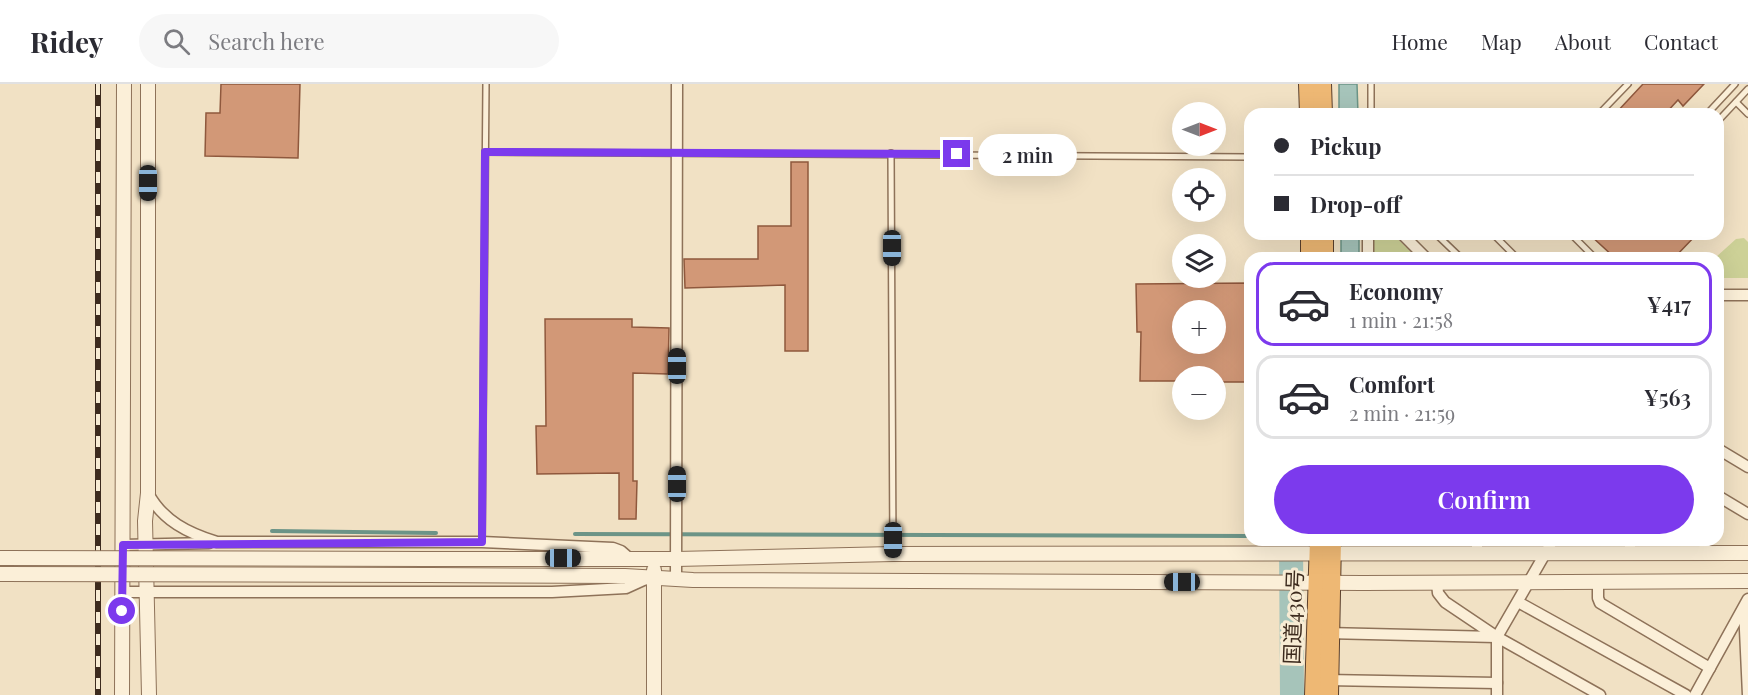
<!DOCTYPE html>
<html lang="en">
<head>
<meta charset="utf-8">
<style>
	body { margin:0; font-family:"Playfair Display","Noto Sans JP",serif; background:#f7f7f7; color:#2b2b33; height:100vh; display:flex; flex-direction:column; font-size:22px; white-space:nowrap }
	* { box-sizing:border-box; margin:0 }
	p { font-size:20px; color:#7c7c81 }
	.icon { flex:none; width:33px; height:33px; fill:none; stroke:currentColor; stroke-width:2; stroke-linecap:round; stroke-linejoin:round }
	.map { position:relative; flex:1; overflow:hidden }
	.details { position:absolute; left:1244px; top:168px; width:480px; height:294px; display:flex; flex-direction:column; background:#fff; border-radius:18px; box-shadow:0 6px 24px #0002 }
	.details>* { flex:none }
	.banner { position:absolute; left:1244px; top:24px; width:480px; height:132px; border-radius:18px; box-shadow:0 6px 24px #0002; display:grid; align-content:center; height:132px; padding:0 30px; background:#fff }
	.needle { width:39px; rotate:90deg }
	.buttons { position:absolute; left:1172px; top:18px; display:grid; gap:12px }
	.buttons a { display:grid; place-items:center; width:54px; height:54px; border-radius:50%; background:#fff; box-shadow:0 6px 24px #0002; font-size:30px }
	.end { position:absolute; width:27px; height:27px; margin:-14px; border:8px solid #7c3aed; background:#fff; box-shadow:0 0 0 3px #fff }
	.from { border-radius:50% }
	.bubble { position:absolute; height:42px; border-radius:21px; background:#fff; box-shadow:0 6px 24px #0002; font-size:20px; font-weight:600; line-height:42px; text-align:center }
	.car { position:absolute; width:18px; height:36px; margin:-18px -9px; border-radius:8px; box-shadow:0 0 4px 2px #0007; background:linear-gradient(#222 24%,#8ab4d8 0 40%,#222 0 76%,#8ab4d8 0 86%,#222 0) }
	.banner b { display:flex; align-items:center; gap:21px; height:57px; font-size:22px }
	.banner b+b { border-top:2px solid #e1e1e2 }
	.banner i { width:15px; height:15px; background:#2b2b33 }
	ul { padding:10px 0 0; list-style:none }
	li { display:flex; align-items:center; gap:18px; height:84px; margin:0 12px 9px; padding:0 18px; border:3px solid #e1e1e2; border-radius:18px }
	li div { flex:1 }
	li b { display:block; font-size:22px }
	li em { font-style:normal; font-weight:600 }
	li.on { border-color:#7c3aed }
	li>.icon { width:54px; height:54px; stroke-width:1.5 }
	.button { display:flex; gap:12px; margin-top:auto; padding:12px 30px }
	.button a { flex:1; height:69px; border-radius:36px; background:#7c3aed; color:#fff; font-size:24px; font-weight:600; line-height:69px; text-align:center }
	header { display:flex; align-items:center; gap:36px; box-sizing:border-box; height:84px; padding:0 30px; background:#fff; border-bottom:2px solid #e1e1e2 }
	header strong { font-size:28px }
	nav { display:flex; gap:33px; margin-inline-start:auto; font-size:21px }
	.search { width:420px; height:54px; background:#f7f7f7; display:flex; align-items:center; gap:15px; box-sizing:border-box; padding:0 21px; border-radius:33px; color:#7c7c81; font-size:22px }
	.map>svg:first-child { display:block }
	.green { fill:#cdd197 }
	.water { fill:#a6c4ba; stroke:#6c9487; stroke-width:1.5 }
	.lines { fill:none; stroke-linecap:round; stroke-linejoin:round }
	.stream { stroke:#6c9487; stroke-width:4 }
	.river { stroke:#a6c4ba; stroke-width:24 }
	.building { fill:#d29877; stroke:#8f583d; stroke-width:1.5; fill-rule:evenodd }
	.service-casing { stroke:#8e7259; stroke-width:8 }
	.minor-casing { stroke:#8e7259; stroke-width:13 }
	.tertiary-casing { stroke:#8e7259; stroke-width:16 }
	.trunk-casing { stroke:#5b402d; stroke-width:20 }
	.service { stroke:#fbefd8; stroke-width:5 }
	.minor { stroke:#fbefd8; stroke-width:10 }
	.tertiary { stroke:#fbefd8; stroke-width:14 }
	.trunk { stroke:#eeb874; stroke-width:18 }
	.rail-casing { stroke:#3d2b1e; stroke-width:6 }
	.rail { stroke:#f8ecd4; stroke-width:4; stroke-dasharray:11; stroke-linecap:butt }
	.tertiary-bridge-casing { stroke:#8e7259; stroke-width:16; stroke-linecap:butt }
	.tertiary-bridge { stroke:#fbefd8; stroke-width:14 }
	.route { stroke:#7c3aed; stroke-width:8 }
	.labels { text-anchor:middle; stroke-width:6; stroke-linejoin:round; paint-order:stroke }
	.street-label { font-size:21px; fill:#3d2b1e; stroke:#f8ecd4 }
</style>
</head>
<body>
<header>
<strong>Ridey</strong>
<div class="search"><svg class="icon" aria-label="search" viewBox="0 0 24 24"><circle cx="10" cy="10" r="6"/><path d="M15 15l6 6"/></svg>Search here</div>
<nav><a>Home</a><a>Map</a><a>About</a><a>Contact</a></nav>
</header>
<div class="map">
<svg width="1748" height="611" viewBox="0 0 1748 611">
	<rect width="100%" height="100%" fill="#f1e1c4"/>
	<!-- green -->
	<g class="green">
		<polygon points="1374,150 1393,150 1417,174 1374,174"/>
		<polygon points="1744,154 1748,158 1748,194 1718,194 1718,174 1715,174 1736,155"/>
	</g>
	<!-- water -->
	<g class="water">
		<polygon points="1339,0 1357,0 1358,30 1339,30"/>
		<rect x="1341" y="150" width="18" height="24"/>
	</g>
	<g class="lines">
		<!-- stream -->
		<g class="stream">
			<polyline points="272,447 436,449"/>
			<polyline points="575,450 1250,452"/>
			<polyline points="1283,466 1283,456"/>
			<polyline points="1283,474 1283,611"/>
		</g>
		<!-- river -->
		<polyline class="river" points="1291,456 1292,611"/>
	</g>
	<!-- building -->
	<g class="building">
		<polygon points="221,0 300,0 298,74 205,72 206,29 220,29"/>
		<polygon points="1643,0 1704,0 1683,22 1678,16 1665,30 1615,30"/>
		<polygon points="791,78 808,78 808,267 785,267 785,201 685,204 684,175 758,175 758,142 791,142"/>
		<polygon points="1589,150 1697,150 1674,174 1615,174"/>
		<path d="M 1250,199 L 1246,298 L 1215,298 L 1215,292 L 1182,292 L 1182,297 L 1140,297 L 1141,248 L 1137,248 L 1136,200 ZM 1182,226 L 1215,226 L 1215,261 L 1182,261 Z"/>
		<polygon points="545,235 632,235 632,243 669,244 668,290 633,289 633,397 637,397 636,435 619,435 619,389 537,390 536,342 546,342"/>
	</g>
	<g class="lines">
		<defs>
			<g id="service">
				<polyline points="1371,0 1371,30"/>
				<polyline points="1736,18 1748,30"/>
				<polyline points="1599,30 1628,0"/>
				<polyline points="1707,30 1735,0"/>
				<polyline points="1718,37 1748,5"/>
				<polyline points="485,68 1250,73"/>
				<polyline points="891,69 893,470"/>
				<polyline points="1436,150 1461,174"/>
				<polyline points="1493,150 1517,174"/>
				<polyline points="1571,150 1595,174"/>
				<polyline points="482,457 486,0"/>
			</g>
			<g id="minor">
				<polyline points="1368,150 1368,174"/>
				<polyline points="1402,150 1426,174"/>
				<polyline points="1718,211 1748,211"/>
				<polyline points="1718,365 1748,383"/>
				<path d="M 148,409 C 163,437 188,449 217,458 L 482,458 L 613,464 L 621,467 L 629,474"/>
				<polyline points="1718,412 1748,430"/>
				<polyline points="1477,456 1477,470"/>
				<polyline points="1630,456 1630,470"/>
				<polyline points="1704,456 1705,470"/>
				<polyline points="123,461 209,459"/>
				<polyline points="676,495 677,0"/>
				<polyline points="1598,497 1598,514 1600,519 1710,584"/>
				<polyline points="1437,499 1438,509 1445,518 1497,553 1600,611"/>
				<polyline points="122,508 552,508 626,504 648,494"/>
				<polyline points="1518,518 1686,611"/>
				<polyline points="1744,524 1748,611"/>
				<polyline points="1326,549 1496,553"/>
				<polyline points="1326,596 1497,599"/>
				<polyline points="1497,611 1497,553 1553,456"/>
				<polyline points="1695,611 1748,515"/>
			</g>
			<g id="tertiary">
				<polyline points="148,0 148,409 145,437 149,611"/>
				<polyline points="429,475 676,475 893,470 1748,469"/>
				<polyline points="429,491 625,492 693,496 1363,499 1748,497"/>
				<polyline points="122,611 124,0"/>
				<polyline points="654,611 654,486"/>
			</g>
			<g id="trunk">
				<polyline points="1308,0 1309,30"/>
				<polyline points="1322,0 1323,30"/>
				<polyline points="1310,150 1310,174"/>
				<polyline points="1324,150 1324,174"/>
				<polyline points="1314,611 1319,456"/>
				<polyline points="1329,611 1332,456"/>
			</g>
		</defs>
		<!-- service casing -->
		<use href="#service" class="service-casing"/>
		<!-- minor casing -->
		<use href="#minor" class="minor-casing"/>
		<!-- tertiary casing -->
		<use href="#tertiary" class="tertiary-casing"/>
		<!-- trunk casing -->
		<use href="#trunk" class="trunk-casing"/>
		<!-- service -->
		<use href="#service" class="service"/>
		<!-- minor -->
		<use href="#minor" class="minor"/>
		<!-- tertiary -->
		<use href="#tertiary" class="tertiary"/>
		<!-- trunk -->
		<use href="#trunk" class="trunk"/>
		<defs>
			<polyline id="rail" points="98,0 98,611"/>
		</defs>
		<!-- rail casing -->
		<use href="#rail" class="rail-casing"/>
		<!-- rail -->
		<use href="#rail" class="rail"/>
		<defs>
			<g id="tertiary-bridge">
				<polyline points="0,474 429,475"/>
				<polyline points="0,490 429,491"/>
			</g>
		</defs>
		<!-- tertiary-bridge casing -->
		<use href="#tertiary-bridge" class="tertiary-bridge-casing"/>
		<!-- tertiary-bridge -->
		<use href="#tertiary-bridge" class="tertiary-bridge"/>
	</g>
	<g class="lines">
		<!-- route -->
		<polyline class="route" points="122,527 123,461 482,458 485,68 957,70"/>
	</g>
	<g class="labels">
		<!-- street labels -->
		<g class="street-label">
			<text transform="translate(1294 533) rotate(-88)" y="7">国道430号</text>
		</g>
	</g>
</svg>
<div class="buttons">
<a><svg class="needle" viewBox="-14 -14 28 28"><path d="M0-13l5 13h-10z" fill="#e53935"/><path d="M0 13l5-13h-10z" fill="#7c7c81"/></svg></a>
<a><svg class="icon" aria-label="locate" viewBox="0 0 24 24"><circle cx="12" cy="12" r="6"/><path d="M12 2v4M12 18v4M2 12h4M18 12h4"/></svg></a>
<a><svg class="icon" aria-label="layers" viewBox="0 0 24 24"><path d="M12 4l9 5-9 5-9-5zM3 14l9 5 9-5"/></svg></a>
<a>+</a>
<a>−</a>
</div>
<i class="end from" style="left:122px;top:527px"></i>
<i class="end" style="left:957px;top:70px"></i>
<div class="bubble" style="left:978px;top:50px;width:99px">2 min</div>
<i class="car" style="left:148px;top:99px;rotate:180deg"></i>
<i class="car" style="left:892px;top:164px;rotate:180deg"></i>
<i class="car" style="left:677px;top:282px;rotate:0deg"></i>
<i class="car" style="left:677px;top:400px;rotate:0deg"></i>
<i class="car" style="left:893px;top:456px;rotate:180deg"></i>
<i class="car" style="left:563px;top:474px;rotate:90deg"></i>
<i class="car" style="left:1182px;top:498px;rotate:270deg"></i>
<div class="banner">
<b><i class="from"></i>Pickup</b>
<b><i></i>Drop-off</b>
</div>
<section class="details">
<ul>
<li class="on"><svg class="icon" aria-label="car" viewBox="0 0 24 24"><path d="M5 17H2v-5l4-1 3-4h7l3 4 3 1v5h-3M9 17h6M6 11h13"/><circle cx="7" cy="17" r="2"/><circle cx="17" cy="17" r="2"/></svg><div><b>Economy</b><p>1 min · 21:58</p></div><em>¥417</em></li>
<li><svg class="icon" aria-label="car" viewBox="0 0 24 24"><path d="M5 17H2v-5l4-1 3-4h7l3 4 3 1v5h-3M9 17h6M6 11h13"/><circle cx="7" cy="17" r="2"/><circle cx="17" cy="17" r="2"/></svg><div><b>Comfort</b><p>2 min · 21:59</p></div><em>¥563</em></li>
</ul>
<div class="button"><a>Confirm</a></div>
</section>
</div>
</body>
</html>
